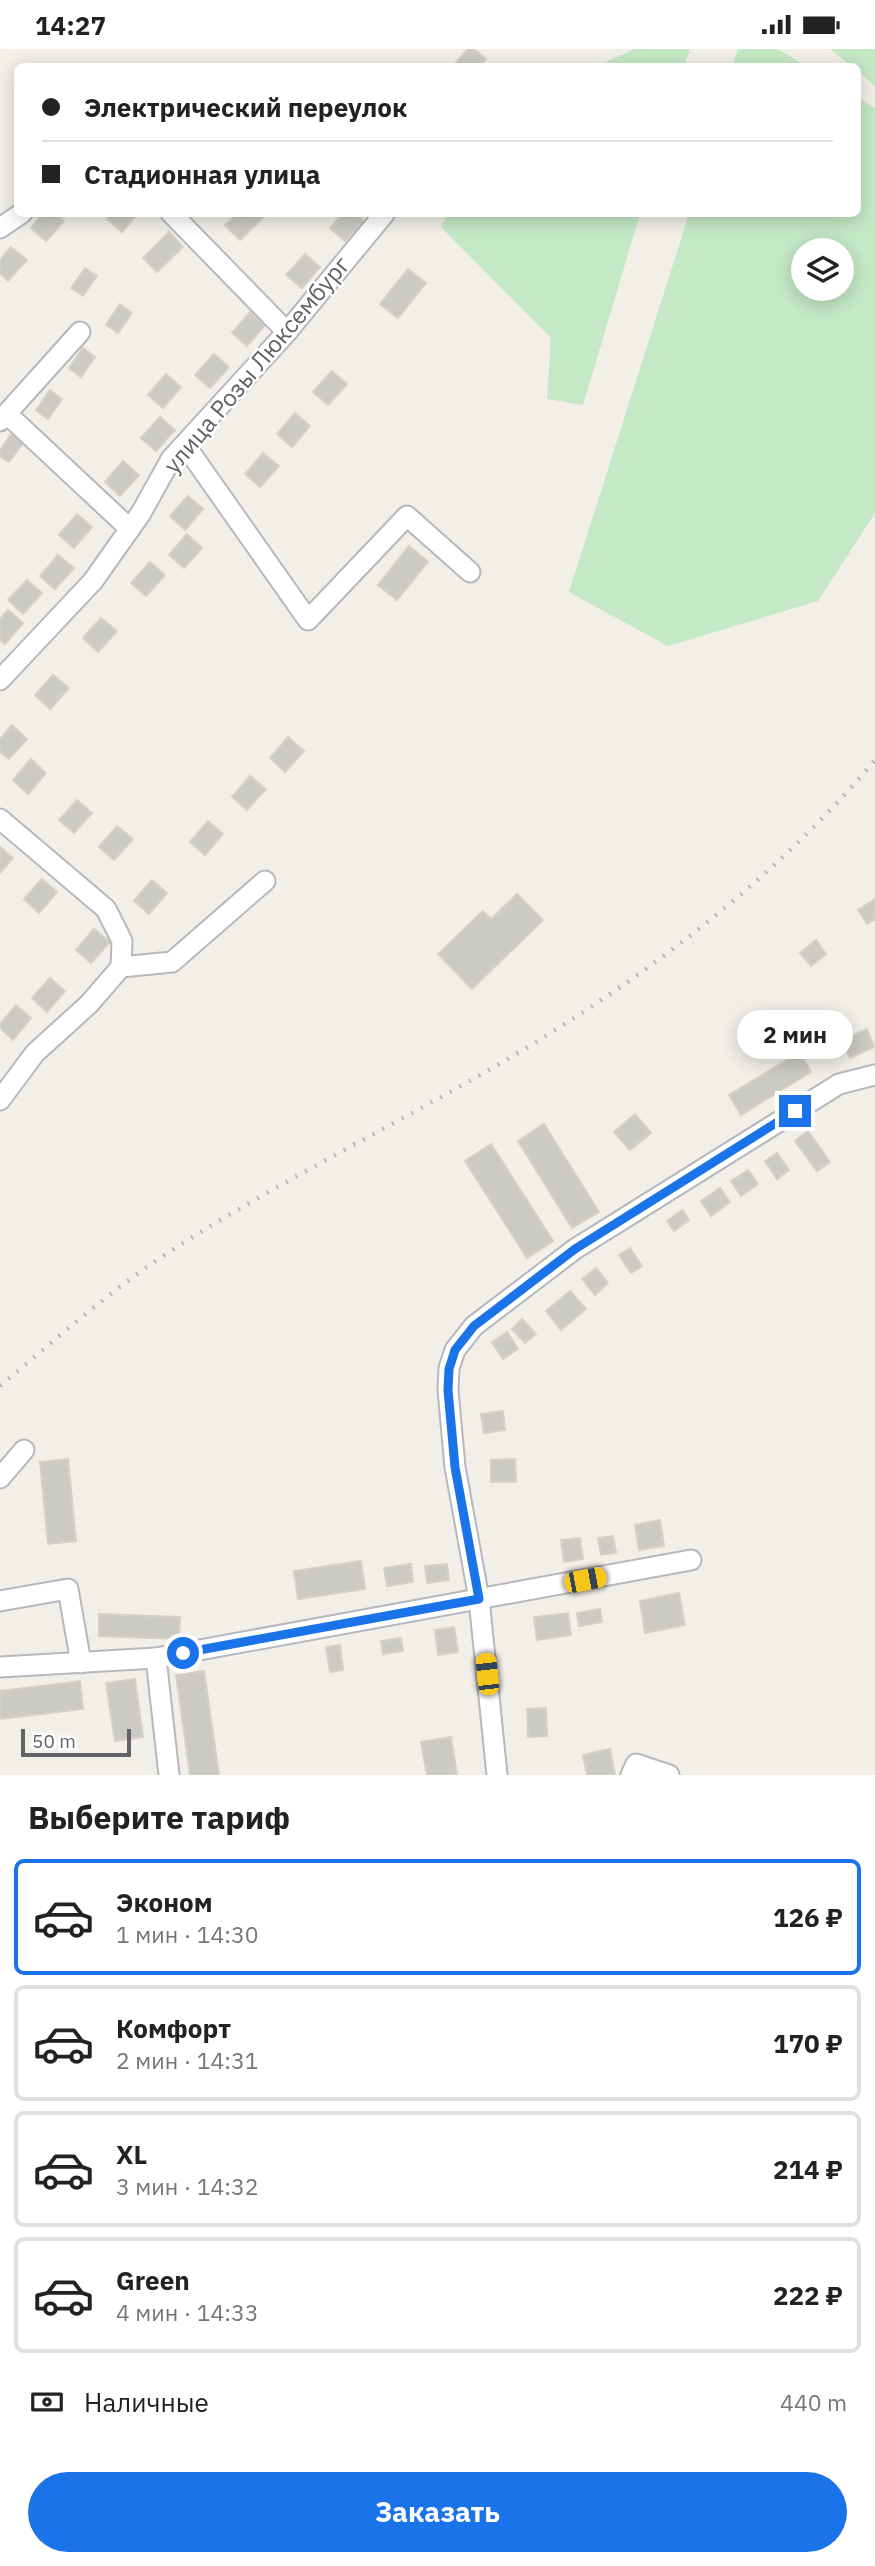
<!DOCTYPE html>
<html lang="ru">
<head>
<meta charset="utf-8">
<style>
	body { margin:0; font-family:"IBM Plex Sans",sans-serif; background:#f6f6f6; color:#222; height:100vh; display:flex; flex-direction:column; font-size:26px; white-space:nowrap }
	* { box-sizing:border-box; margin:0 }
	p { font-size:23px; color:#767676 }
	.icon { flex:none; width:38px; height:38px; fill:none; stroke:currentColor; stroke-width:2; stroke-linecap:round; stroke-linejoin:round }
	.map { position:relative; height:1726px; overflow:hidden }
	.side { display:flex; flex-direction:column; background:#fff; flex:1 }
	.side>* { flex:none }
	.top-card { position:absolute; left:14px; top:14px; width:847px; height:154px; border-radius:10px; box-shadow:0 4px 18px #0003; display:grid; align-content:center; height:154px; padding:0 28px; background:#fff }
	.tools { position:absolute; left:791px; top:189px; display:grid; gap:14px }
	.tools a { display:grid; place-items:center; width:63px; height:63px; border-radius:50%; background:#fff; box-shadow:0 4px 18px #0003; font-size:35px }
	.scale { position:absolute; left:21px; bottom:18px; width:110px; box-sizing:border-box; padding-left:7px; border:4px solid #5f6368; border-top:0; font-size:19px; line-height:24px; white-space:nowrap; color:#5f6368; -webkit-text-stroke:5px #fff; paint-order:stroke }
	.end { position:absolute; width:32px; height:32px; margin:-16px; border:9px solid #1a73e8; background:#fff; box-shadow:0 0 0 4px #fff }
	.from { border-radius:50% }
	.bubble { position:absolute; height:49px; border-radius:24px; background:#fff; box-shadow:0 4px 18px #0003; font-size:23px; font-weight:800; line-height:49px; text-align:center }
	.car { position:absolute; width:21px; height:42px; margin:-21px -10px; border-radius:9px; box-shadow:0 0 5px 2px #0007; background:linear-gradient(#f5c518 24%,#345 0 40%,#f5c518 0 76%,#345 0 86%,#f5c518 0) }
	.top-card b { display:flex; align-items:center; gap:24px; height:66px; font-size:26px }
	.top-card b+b { border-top:2px solid #e0e0e0 }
	.top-card i { width:18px; height:18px; background:#222 }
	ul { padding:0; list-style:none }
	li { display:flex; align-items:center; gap:21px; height:116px; margin:0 14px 10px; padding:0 14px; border:4px solid #e0e0e0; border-radius:10px }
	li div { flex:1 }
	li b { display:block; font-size:26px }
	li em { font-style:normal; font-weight:800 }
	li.current { border-color:#1a73e8 }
	li>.icon { width:63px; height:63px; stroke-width:1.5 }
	h2 { padding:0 28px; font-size:32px; line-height:84px }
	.pay { display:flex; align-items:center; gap:18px; height:77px; padding:0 28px; font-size:26px }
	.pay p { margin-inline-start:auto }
	.primary-button { display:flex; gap:14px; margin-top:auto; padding:14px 28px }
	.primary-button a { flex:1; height:80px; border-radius:42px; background:#1a73e8; color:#fff; font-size:28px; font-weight:800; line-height:80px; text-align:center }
	.status { display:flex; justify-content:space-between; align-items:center; height:49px; padding:0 35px; background:#fff; direction:ltr }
	.status svg { height:19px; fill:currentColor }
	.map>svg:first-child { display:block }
	.green { fill:#c5e8c5; fill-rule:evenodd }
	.building { fill:#cccac5; stroke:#d6d1c6; stroke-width:2 }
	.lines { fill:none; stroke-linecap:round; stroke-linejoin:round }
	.minor-casing { stroke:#b5b8bc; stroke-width:23 }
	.minor { stroke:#fff; stroke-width:19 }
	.rail { stroke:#b6b7b8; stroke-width:4.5; stroke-dasharray:2 9; stroke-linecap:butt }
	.route { stroke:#1a73e8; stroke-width:9 }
	.labels { text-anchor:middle; stroke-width:5; stroke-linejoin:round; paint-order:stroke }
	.street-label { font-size:24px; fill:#5f6368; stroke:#fff }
</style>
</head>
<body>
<div class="status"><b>14:27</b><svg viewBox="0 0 49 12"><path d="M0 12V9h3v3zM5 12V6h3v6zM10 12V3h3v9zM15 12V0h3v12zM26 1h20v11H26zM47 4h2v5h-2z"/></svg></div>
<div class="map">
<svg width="875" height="1726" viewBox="0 0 875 1726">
	<rect width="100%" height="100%" fill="#f1efe8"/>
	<!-- green -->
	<g class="green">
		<polygon points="634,0 690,0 684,17 598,17"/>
		<polygon points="738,0 778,0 806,17 732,17"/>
		<polygon points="830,0 875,0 875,37 858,22 858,18 851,17"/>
		<path d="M 858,49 L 875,59 L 875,464 L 818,552 L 668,597 L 569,543 L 689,165 L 858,164 ZM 803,201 L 842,201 L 842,240 L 803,240 Z"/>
		<polygon points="448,164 640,165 583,356 547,350 551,289 441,178"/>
	</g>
	<!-- building -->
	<g class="building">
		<polygon points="468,0 474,0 486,10 479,18 452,18"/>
		<polygon points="43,164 56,164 64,172 46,192 31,179"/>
		<polygon points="111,164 138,164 122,183 107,170"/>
		<polygon points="237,164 264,164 266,166 240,191 225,176"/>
		<polygon points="343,164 355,164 364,172 345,192 330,179"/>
		<polygon points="169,183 183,198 157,223 143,209"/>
		<polygon points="11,198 27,211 8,232 0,224 0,211"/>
		<polygon points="305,205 320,218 302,239 286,226"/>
		<polygon points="85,219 97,227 83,247 71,239"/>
		<polygon points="408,220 426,234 398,269 380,255"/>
		<polygon points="120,255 132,264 118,284 106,276"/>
		<polygon points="250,263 265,276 247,297 232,284"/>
		<polygon points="83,299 95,308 81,328 69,319"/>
		<polygon points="214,305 229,318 210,339 195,326"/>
		<polygon points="332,322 347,335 328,356 313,343"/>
		<polygon points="166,325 181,338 163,359 148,346"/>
		<polygon points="50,341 62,350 48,370 36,361"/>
		<polygon points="295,364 310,377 292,398 277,385"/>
		<polygon points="160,368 175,381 156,402 141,389"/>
		<polygon points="11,385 24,393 9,413 0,407 0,401"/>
		<polygon points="263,404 279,417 260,438 245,425"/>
		<polygon points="123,412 139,426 120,447 105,433"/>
		<polygon points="188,447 203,460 185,481 170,467"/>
		<polygon points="77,465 92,478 74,499 59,486"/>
		<polygon points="187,485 202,499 184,519 169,506"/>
		<polygon points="409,497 428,513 397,551 378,536"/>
		<polygon points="58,506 74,519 55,540 40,527"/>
		<polygon points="150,513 165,526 146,547 131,534"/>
		<polygon points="27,531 42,544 23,565 8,551"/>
		<polygon points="8,561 23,574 5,595 0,591 0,570"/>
		<polygon points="101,569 117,582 98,603 83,589"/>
		<polygon points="53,626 69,639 50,660 35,646"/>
		<polygon points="12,676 27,690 9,710 0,703 0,690"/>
		<polygon points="288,688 304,702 285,723 270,709"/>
		<polygon points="31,710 46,724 28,745 13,731"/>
		<polygon points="250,727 266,740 247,761 232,748"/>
		<polygon points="77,751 92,764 74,784 59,771"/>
		<polygon points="208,772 223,785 205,806 190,793"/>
		<polygon points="117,777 133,790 114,811 99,798"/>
		<polygon points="0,798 13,809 0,824"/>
		<polygon points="42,830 57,843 39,864 24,850"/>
		<polygon points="152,831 167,844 149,865 134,852"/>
		<polygon points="517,845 543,871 472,940 438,905 483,862 491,870"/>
		<polygon points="875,850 875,870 867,875 858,861"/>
		<polygon points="94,880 110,893 91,914 76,901"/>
		<polygon points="816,891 826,905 811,917 800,904"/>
		<polygon points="50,929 65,942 47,963 32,949"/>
		<polygon points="16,956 31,969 13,991 0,979 0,975"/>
		<polygon points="867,980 874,998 850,1009 842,991"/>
		<polygon points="800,1003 811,1023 741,1066 729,1046"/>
		<polygon points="635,1065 651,1084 630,1101 614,1083"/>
		<polygon points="544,1075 599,1163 572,1179 518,1092"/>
		<polygon points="808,1082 830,1113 817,1122 795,1092"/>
		<polygon points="491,1095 553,1192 527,1209 465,1112"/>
		<polygon points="777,1104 789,1121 777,1130 765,1112"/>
		<polygon points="748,1121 758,1135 741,1147 731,1132"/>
		<polygon points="720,1139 730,1153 711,1167 701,1152"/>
		<polygon points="682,1161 689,1171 674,1182 667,1172"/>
		<polygon points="630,1199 642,1217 631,1224 619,1206"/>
		<polygon points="596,1219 608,1234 595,1246 582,1230"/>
		<polygon points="570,1242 586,1260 561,1281 546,1262"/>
		<polygon points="522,1270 536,1285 525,1294 512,1280"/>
		<polygon points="507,1283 518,1300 503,1310 492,1293"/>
		<polygon points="503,1362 505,1381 484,1384 481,1365"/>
		<polygon points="68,1410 76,1492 48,1495 40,1413"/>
		<polygon points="515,1410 516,1433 491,1433 491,1411"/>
		<polygon points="660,1471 664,1497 639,1501 635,1476"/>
		<polygon points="613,1487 616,1504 601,1506 598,1489"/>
		<polygon points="580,1489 583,1510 564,1513 561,1491"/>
		<polygon points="361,1512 365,1540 298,1550 294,1522"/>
		<polygon points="411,1515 413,1533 387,1537 384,1519"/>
		<polygon points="447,1515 449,1531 427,1534 425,1517"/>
		<polygon points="679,1544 685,1576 645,1584 640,1552"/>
		<polygon points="600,1560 602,1573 579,1577 577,1564"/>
		<polygon points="568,1564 571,1586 537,1591 534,1568"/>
		<polygon points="99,1565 180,1568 179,1590 99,1587"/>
		<polygon points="454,1578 458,1603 438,1606 435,1581"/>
		<polygon points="401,1589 403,1602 383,1605 381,1592"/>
		<polygon points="340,1596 343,1621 330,1623 326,1598"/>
		<polygon points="204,1622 219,1726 190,1726 176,1626"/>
		<polygon points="135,1630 143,1688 115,1692 106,1634"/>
		<polygon points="80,1632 83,1660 0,1670 0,1642"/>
		<polygon points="546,1659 547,1687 528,1688 527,1660"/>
		<polygon points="451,1688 457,1726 427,1726 421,1693"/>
		<polygon points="610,1700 615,1726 587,1726 583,1706"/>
	</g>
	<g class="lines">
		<defs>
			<g id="minor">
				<polyline points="171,164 287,283"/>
				<polyline points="0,179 22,164"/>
				<polyline points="7,365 130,480"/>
				<polyline points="0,372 80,283"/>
				<polyline points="185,396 308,571 407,467 470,523"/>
				<polyline points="0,631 93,532 141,464 171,410 287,283 385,164"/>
				<polyline points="0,770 106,860 122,892 121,918"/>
				<polyline points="0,1051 35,1004 89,955 121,918 172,913 265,832"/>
				<polyline points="0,1429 24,1401"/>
				<polyline points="0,1552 68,1540 81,1614"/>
				<polyline points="156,1609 169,1726"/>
				<polyline points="0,1618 156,1609 691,1511"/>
				<polyline points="497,1726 479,1550 455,1418 448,1341 449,1319 455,1301 474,1277 575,1200 839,1035 875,1026"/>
				<polyline points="631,1726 636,1715 669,1726"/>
			</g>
		</defs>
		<!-- minor casing -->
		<use href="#minor" class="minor-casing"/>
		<!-- minor -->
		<use href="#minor" class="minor"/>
		<!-- rail -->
		<path class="rail" d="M 0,1337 C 54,1292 107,1244 166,1205 C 292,1123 430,1060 557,980 C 675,905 785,818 875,711"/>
	</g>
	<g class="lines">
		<!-- route -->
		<polyline class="route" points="183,1604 479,1550 455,1418 448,1341 449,1320 455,1301 474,1277 575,1200 795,1062"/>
	</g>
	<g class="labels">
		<!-- street labels -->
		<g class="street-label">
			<text transform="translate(257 316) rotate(-50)" y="8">улица Розы Люксембург</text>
		</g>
	</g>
</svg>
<div class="tools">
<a><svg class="icon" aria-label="layers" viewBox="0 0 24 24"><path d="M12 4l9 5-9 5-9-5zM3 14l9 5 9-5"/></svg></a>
</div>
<div class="scale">50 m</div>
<i class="end from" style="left:183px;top:1604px"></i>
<i class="end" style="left:795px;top:1062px"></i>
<div class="bubble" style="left:737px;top:961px;width:116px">2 мин</div>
<i class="car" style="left:585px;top:1531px;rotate:79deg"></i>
<i class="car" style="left:487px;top:1625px;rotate:354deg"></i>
<div class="top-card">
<b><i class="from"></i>Электрический переулок</b>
<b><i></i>Стадионная улица</b>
</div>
</div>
<section class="side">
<h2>Выберите тариф</h2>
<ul>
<li class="current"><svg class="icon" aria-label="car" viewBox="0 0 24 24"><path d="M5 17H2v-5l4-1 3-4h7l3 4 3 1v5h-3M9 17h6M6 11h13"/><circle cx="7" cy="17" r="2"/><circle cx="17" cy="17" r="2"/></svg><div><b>Эконом</b><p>1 мин · 14:30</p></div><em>126 ₽</em></li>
<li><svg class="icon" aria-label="car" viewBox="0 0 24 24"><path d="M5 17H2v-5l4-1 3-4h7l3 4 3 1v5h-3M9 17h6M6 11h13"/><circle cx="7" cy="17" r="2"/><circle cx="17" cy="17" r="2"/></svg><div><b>Комфорт</b><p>2 мин · 14:31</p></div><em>170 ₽</em></li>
<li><svg class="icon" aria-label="car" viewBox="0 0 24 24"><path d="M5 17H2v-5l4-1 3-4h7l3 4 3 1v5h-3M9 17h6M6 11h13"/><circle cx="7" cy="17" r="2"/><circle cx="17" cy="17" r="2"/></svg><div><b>XL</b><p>3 мин · 14:32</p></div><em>214 ₽</em></li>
<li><svg class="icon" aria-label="car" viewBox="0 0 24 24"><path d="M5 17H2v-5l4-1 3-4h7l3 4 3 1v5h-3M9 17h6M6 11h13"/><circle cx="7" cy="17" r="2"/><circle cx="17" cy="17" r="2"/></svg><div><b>Green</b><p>4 мин · 14:33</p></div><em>222 ₽</em></li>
</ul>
<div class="pay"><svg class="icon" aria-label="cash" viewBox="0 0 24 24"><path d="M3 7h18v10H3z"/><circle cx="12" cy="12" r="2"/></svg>Наличные<p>440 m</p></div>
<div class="primary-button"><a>Заказать</a></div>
</section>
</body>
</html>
